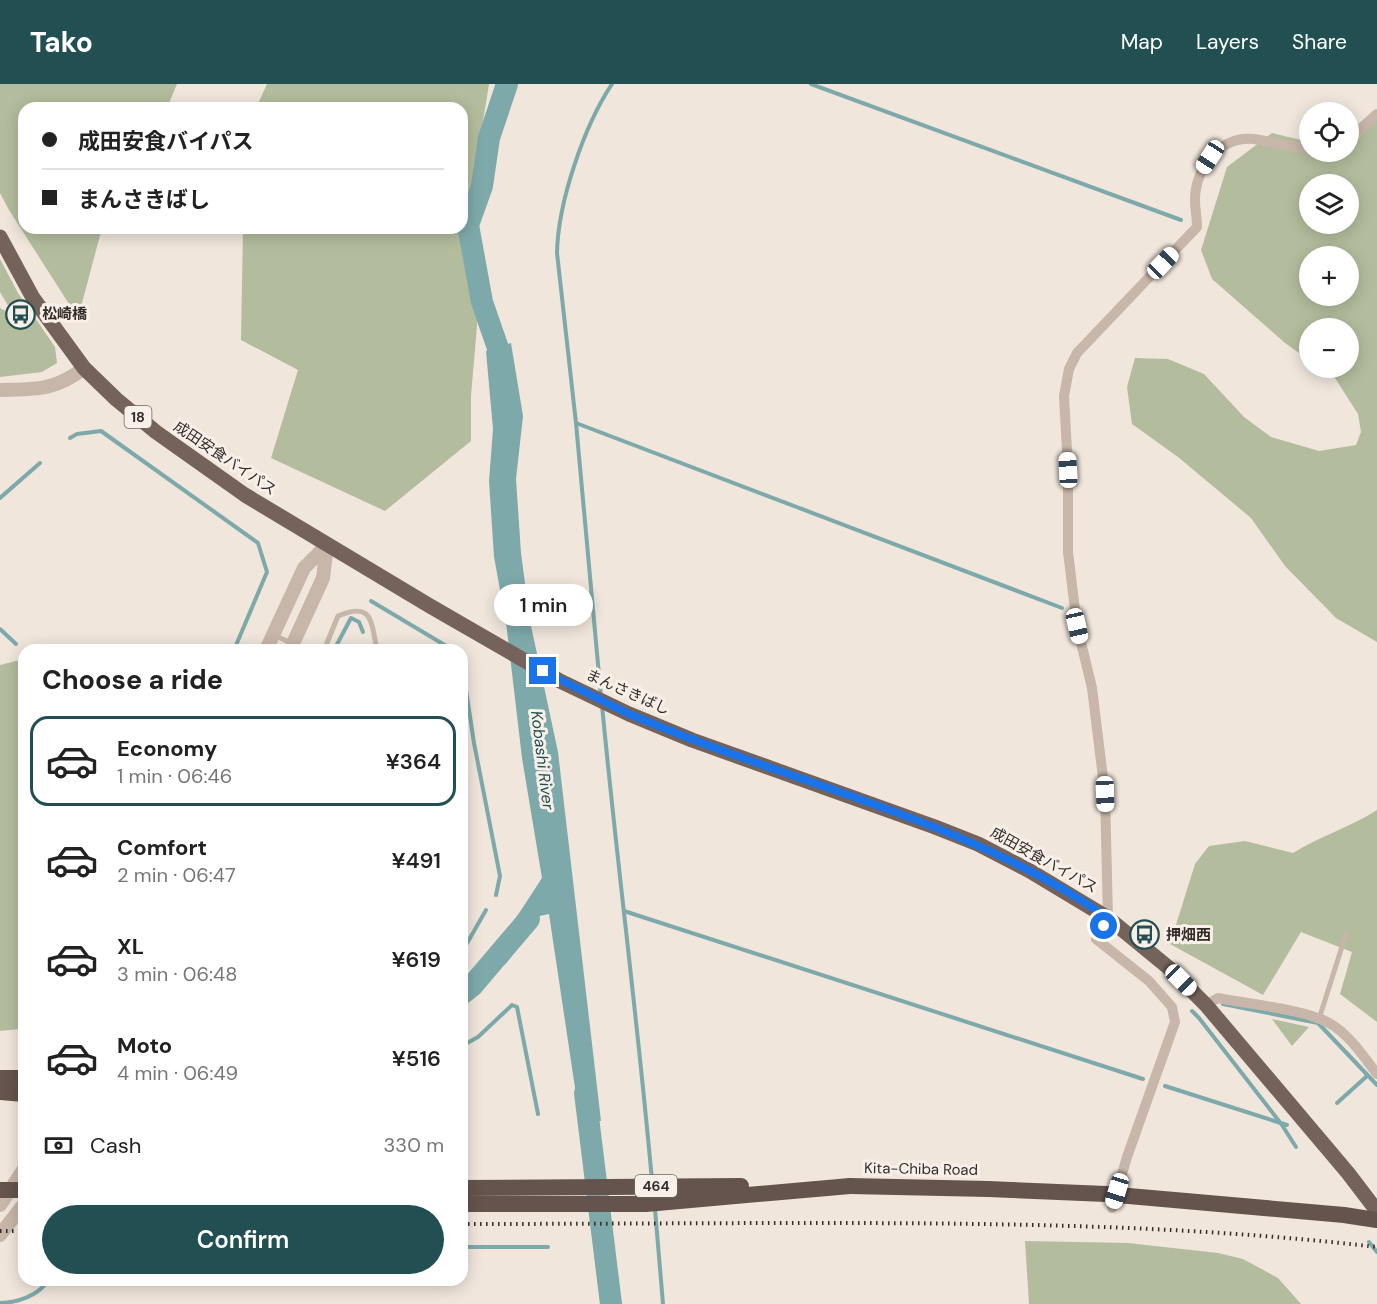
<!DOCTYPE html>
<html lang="en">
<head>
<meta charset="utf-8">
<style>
	body { margin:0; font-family:"DM Sans","Noto Sans JP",sans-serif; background:#f6f6f6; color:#222; height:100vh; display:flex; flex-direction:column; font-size:22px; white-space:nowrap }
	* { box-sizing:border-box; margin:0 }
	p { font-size:20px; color:#767676 }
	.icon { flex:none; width:33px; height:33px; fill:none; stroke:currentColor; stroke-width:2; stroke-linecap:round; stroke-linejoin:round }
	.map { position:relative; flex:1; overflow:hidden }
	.panel { position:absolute; left:18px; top:560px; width:450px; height:642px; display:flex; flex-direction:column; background:#fff; border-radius:18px; box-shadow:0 3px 15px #0003 }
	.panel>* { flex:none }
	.hud { position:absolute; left:18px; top:18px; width:450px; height:132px; border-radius:18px; box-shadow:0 3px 15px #0003; display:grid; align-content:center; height:132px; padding:0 24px; background:#fff }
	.fabs { position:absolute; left:1299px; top:18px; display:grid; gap:12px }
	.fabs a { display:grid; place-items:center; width:60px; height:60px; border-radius:50%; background:#fff; box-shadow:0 3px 15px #0003; font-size:30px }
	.end { position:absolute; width:27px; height:27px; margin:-14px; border:8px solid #1a73e8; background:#fff; box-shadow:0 0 0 3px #fff }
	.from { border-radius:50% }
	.bubble { position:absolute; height:42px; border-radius:21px; background:#fff; box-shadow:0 3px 15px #0003; font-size:20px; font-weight:600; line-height:42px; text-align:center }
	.car { position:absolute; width:18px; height:36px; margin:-18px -9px; border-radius:8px; box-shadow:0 0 4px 2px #0007; background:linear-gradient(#fff 24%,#345 0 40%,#fff 0 76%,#345 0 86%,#fff 0) }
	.hud b { display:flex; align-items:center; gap:21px; height:57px; font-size:22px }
	.hud b+b { border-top:2px solid #e0e0e0 }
	.hud i { width:15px; height:15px; background:#222 }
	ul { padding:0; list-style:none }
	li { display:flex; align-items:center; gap:18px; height:90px; margin:0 12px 9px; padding:0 12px; border:3px solid transparent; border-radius:18px }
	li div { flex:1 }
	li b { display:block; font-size:22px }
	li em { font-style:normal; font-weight:600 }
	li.active { border-color:#225052 }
	li>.icon { width:54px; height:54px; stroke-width:1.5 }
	h2 { padding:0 24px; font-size:27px; line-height:72px }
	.pay { display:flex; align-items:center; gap:15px; height:66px; padding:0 24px; font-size:22px }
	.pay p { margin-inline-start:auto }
	.cta { display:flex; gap:12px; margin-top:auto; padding:12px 24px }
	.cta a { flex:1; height:69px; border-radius:36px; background:#225052; color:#fff; font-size:24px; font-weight:600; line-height:69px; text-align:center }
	header { display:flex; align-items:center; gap:36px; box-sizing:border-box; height:84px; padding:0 30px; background:#225052; color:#fff }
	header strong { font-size:28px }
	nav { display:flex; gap:33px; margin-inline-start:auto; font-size:21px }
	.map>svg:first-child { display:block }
	.green { fill:#b3bd9d; fill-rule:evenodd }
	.water { fill:#7ea9aa }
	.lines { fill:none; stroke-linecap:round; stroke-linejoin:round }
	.stream { stroke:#7ea9aa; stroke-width:4 }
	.river { stroke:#7ea9aa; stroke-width:22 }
	.service { stroke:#c7b6a9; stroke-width:5 }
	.minor { stroke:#c7b6a9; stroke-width:10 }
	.tertiary { stroke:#c7b6a9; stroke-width:14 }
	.primary { stroke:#75635b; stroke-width:15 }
	.trunk { stroke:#65544e; stroke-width:16 }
	.rail { stroke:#342c28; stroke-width:4; stroke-dasharray:1.5 4.5; stroke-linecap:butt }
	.trunk-bridge { stroke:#65544e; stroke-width:16 }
	.route { stroke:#1a73e8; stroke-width:8 }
	.labels { text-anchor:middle; stroke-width:6; stroke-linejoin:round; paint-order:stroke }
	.shield { fill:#f8f0e8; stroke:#6f6762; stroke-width:1.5 }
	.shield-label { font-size:14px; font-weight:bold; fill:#342c28 }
	.poi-label { font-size:15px; font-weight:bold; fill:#342c28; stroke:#f8f0e8; text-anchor:start }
	.street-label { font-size:15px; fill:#342c28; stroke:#f8f0e8 }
	.water-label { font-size:16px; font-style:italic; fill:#225052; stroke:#f8f0e8 }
</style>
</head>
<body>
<header>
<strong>Tako</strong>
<nav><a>Map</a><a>Layers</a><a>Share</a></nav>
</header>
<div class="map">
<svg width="1377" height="1220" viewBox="0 0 1377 1220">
	<rect width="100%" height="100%" fill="#f0e6dc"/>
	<!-- green -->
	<g class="green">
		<polygon points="0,0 177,0 167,24 24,24 24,144 102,144 78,234 9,126 0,109"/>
		<polygon points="267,0 489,0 469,124 478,230 471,312 471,357 385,427 271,374 298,286 241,256 243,144 462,144 462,24 256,24"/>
		<path d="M 1377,35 L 1377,558 L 1336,534 L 1285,482 L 1251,434 L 1178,373 L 1132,340 L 1127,303 L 1135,274 L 1168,275 L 1204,290 L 1244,333 L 1271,353 L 1319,367 L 1356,361 L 1361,348 L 1358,330 L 1335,294 L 1321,284 L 1348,284 L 1348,244 L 1310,244 L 1309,276 L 1285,259 L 1212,195 L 1201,166 L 1227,83 L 1272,49 L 1309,58 L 1310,68 L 1348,68 L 1349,63 ZM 1310,100 L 1348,100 L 1348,140 L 1310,140 ZM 1310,172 L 1348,172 L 1348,212 L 1310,212 Z"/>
		<polygon points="0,175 18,209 55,263 57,279 42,288 0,293 0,224 15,233 0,208"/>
		<polygon points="24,575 24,942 20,945 0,947 0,581"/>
		<path d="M 1377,726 L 1377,938 L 1340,910 L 1352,868 L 1301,848 L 1263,911 L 1170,860 L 1195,780 L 1209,762 L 1245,757 L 1293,769 C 1320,752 1351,743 1377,726 Z"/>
		<polygon points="1272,935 1309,943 1292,962"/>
		<polygon points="1025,1157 1128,1159 1218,1169 1243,1175 1278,1194 1301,1220 1029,1220"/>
	</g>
	<!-- water -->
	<polygon class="water" points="511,259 523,332 516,395 521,469 530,537 558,668 601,1037 580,1037 549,830 540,832 505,881 512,840 542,794 522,674 506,538 494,473 489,397 493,345 486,267"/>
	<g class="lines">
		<!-- stream -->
		<g class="stream">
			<polyline points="811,0 1181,136"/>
			<polyline points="576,339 1062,524"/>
			<polyline points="70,354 77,350 101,347 258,459 267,488 234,566"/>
			<polyline points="0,414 40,379"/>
			<polyline points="371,517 453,566"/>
			<polyline points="0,545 16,560"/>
			<polyline points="334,566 351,534 359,538 363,548"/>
			<polyline points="462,579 474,659 500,792 496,811"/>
			<path d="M 601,613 L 576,339 L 557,169 C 558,118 584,42 612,0"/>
			<path d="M 602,621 C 617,780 638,938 652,1097"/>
			<polyline points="624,827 1143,995"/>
			<polyline points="462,868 486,826"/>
			<polyline points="1223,920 1318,939 1377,1001"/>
			<polyline points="1192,927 1199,934 1282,1041 1296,1063"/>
			<polyline points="462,962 478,953 512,921 517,923 538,1030"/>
			<polyline points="1165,1002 1287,1041"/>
			<polyline points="1337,1019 1367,992"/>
			<polyline points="655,1125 663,1220"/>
			<polyline points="1369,1158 1377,1168"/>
			<polyline points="462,1163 548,1163"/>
			<path d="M 0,1219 C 17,1219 40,1211 48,1196"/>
		</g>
		<!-- river -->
		<g class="river">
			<polyline points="500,292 499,267 482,218 468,141 482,102 489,54 507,0"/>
			<polyline points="462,910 472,902 529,835"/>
			<polyline points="585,1009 611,1220"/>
		</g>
		<!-- service -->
		<g class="service">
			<polyline points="274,551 306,566"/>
			<path d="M 324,566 L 338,532 C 373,517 371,538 377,566"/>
			<polyline points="1319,935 1346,850"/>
		</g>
		<!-- minor -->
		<g class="minor">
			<polyline points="1348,56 1377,30"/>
			<path d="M 1206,921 L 1218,914 C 1248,920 1303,925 1329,939 C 1349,950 1363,972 1377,990"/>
			<path d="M 1112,1124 L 1127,1073 L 1175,938 L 1172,923 L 1149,897 L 1096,855 L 1108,834 L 1105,710 L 1092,604 L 1077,542 L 1068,468 L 1068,386 L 1064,312 L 1069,285 L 1077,269 L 1197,143 C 1197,134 1195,125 1195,115 C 1196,84 1220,51 1254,55 C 1273,58 1290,64 1310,64"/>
		</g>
		<!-- tertiary -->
		<g class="tertiary">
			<path d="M 0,306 C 35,305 55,307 84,284"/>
			<polyline points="266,566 304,484 327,461"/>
			<polyline points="290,566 323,494 327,461"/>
			<polyline points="0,1121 24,1085"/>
			<polyline points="0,1151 24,1120"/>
		</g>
		<!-- primary -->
		<polyline class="primary" points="0,153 33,214 84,284 116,315 156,348 245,411 430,522 560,597 629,630 692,656 935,743 978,760 1030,787 1108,834 1169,884 1206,921 1348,1089 1377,1127"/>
		<!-- trunk -->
		<g class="trunk">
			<polyline points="0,994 24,994"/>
			<polyline points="0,1008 24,1010"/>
			<polyline points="462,1104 741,1102"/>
			<polyline points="462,1120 646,1120 850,1102"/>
		</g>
		<!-- rail -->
		<g class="rail">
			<path d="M 462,1140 C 579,1140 695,1139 812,1139 C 1001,1139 1189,1141 1377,1163"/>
			<polyline points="0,1147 24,1147"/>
		</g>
		<!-- trunk-bridge -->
		<g class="trunk-bridge">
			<polyline points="850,1102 988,1105 1106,1110 1344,1131 1377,1136"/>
			<polyline points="0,1106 24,1106"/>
		</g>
	</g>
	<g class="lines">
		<!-- route -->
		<path class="route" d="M 543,587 L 629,630 L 671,647 C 818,706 977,742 1108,834 L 1104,842"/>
	</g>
	<!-- icons -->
	<defs>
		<symbol id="bus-ring" viewBox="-11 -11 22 22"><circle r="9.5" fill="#f8f0e8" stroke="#225052" stroke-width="1.5"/><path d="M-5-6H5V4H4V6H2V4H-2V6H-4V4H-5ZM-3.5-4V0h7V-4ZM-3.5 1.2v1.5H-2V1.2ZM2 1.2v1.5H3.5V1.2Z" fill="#225052"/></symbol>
	</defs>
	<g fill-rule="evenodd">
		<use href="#bus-ring" x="4" y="214" width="33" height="33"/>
		<use href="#bus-ring" x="1128" y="834" width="33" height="33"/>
	</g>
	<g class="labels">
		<!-- shield labels -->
		<g class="shield">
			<rect x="124.5" y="322" width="27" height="22" rx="4.5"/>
			<rect x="635" y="1091" width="42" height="22" rx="4.5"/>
		</g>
		<g class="shield-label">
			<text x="138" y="338">18</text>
			<text x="656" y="1107">464</text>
		</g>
		<!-- poi labels -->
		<g class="poi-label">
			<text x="42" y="235">松崎橋</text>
			<text x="1166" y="856">押畑西</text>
		</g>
		<!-- street labels -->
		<g class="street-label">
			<text transform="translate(225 374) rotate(34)" y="5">成田安食バイパス</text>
			<text transform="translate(628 608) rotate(24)" y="5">まんさきばし</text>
			<text transform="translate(1044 776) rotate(29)" y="5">成田安食バイパス</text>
			<text transform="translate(921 1085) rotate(1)" y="5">Kita-Chiba Road</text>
		</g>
		<!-- water labels -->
		<g class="water-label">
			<text transform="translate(543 676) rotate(83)" y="6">Kobashi River</text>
		</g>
	</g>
</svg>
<div class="fabs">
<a><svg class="icon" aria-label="locate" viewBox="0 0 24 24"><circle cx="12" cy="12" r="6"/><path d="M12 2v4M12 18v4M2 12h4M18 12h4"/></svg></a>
<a><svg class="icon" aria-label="layers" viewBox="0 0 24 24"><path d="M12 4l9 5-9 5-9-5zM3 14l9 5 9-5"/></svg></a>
<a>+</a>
<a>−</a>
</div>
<i class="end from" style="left:1104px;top:842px"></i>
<i class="end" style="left:543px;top:587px"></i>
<div class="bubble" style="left:494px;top:500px;width:99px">1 min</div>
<i class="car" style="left:1210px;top:73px;rotate:213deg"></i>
<i class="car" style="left:1163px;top:179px;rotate:44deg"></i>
<i class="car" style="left:1068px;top:386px;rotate:357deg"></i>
<i class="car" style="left:1077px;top:542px;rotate:167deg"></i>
<i class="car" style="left:1105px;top:710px;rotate:178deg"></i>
<i class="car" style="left:1181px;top:896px;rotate:135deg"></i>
<i class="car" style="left:1117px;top:1107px;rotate:197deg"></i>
<div class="hud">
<b><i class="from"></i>成田安食バイパス</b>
<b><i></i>まんさきばし</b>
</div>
<section class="panel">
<h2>Choose a ride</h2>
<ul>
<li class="active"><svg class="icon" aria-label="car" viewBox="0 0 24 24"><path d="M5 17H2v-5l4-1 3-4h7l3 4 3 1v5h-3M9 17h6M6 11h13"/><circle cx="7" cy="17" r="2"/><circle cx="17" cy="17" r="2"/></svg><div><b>Economy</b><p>1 min · 06:46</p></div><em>¥364</em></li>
<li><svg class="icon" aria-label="car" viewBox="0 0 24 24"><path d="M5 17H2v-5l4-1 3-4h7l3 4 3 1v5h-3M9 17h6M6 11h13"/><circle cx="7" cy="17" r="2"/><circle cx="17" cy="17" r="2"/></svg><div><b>Comfort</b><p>2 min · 06:47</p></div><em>¥491</em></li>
<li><svg class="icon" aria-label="car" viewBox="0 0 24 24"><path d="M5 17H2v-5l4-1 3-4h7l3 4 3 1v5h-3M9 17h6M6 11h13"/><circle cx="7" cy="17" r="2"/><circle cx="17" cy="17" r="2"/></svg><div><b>XL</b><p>3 min · 06:48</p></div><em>¥619</em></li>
<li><svg class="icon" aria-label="car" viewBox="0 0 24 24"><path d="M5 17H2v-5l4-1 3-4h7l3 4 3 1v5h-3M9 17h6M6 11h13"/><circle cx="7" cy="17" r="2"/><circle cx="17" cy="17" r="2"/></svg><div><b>Moto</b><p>4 min · 06:49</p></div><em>¥516</em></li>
</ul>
<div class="pay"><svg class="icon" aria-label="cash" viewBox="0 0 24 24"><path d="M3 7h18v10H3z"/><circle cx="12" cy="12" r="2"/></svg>Cash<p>330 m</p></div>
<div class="cta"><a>Confirm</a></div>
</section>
</div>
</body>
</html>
